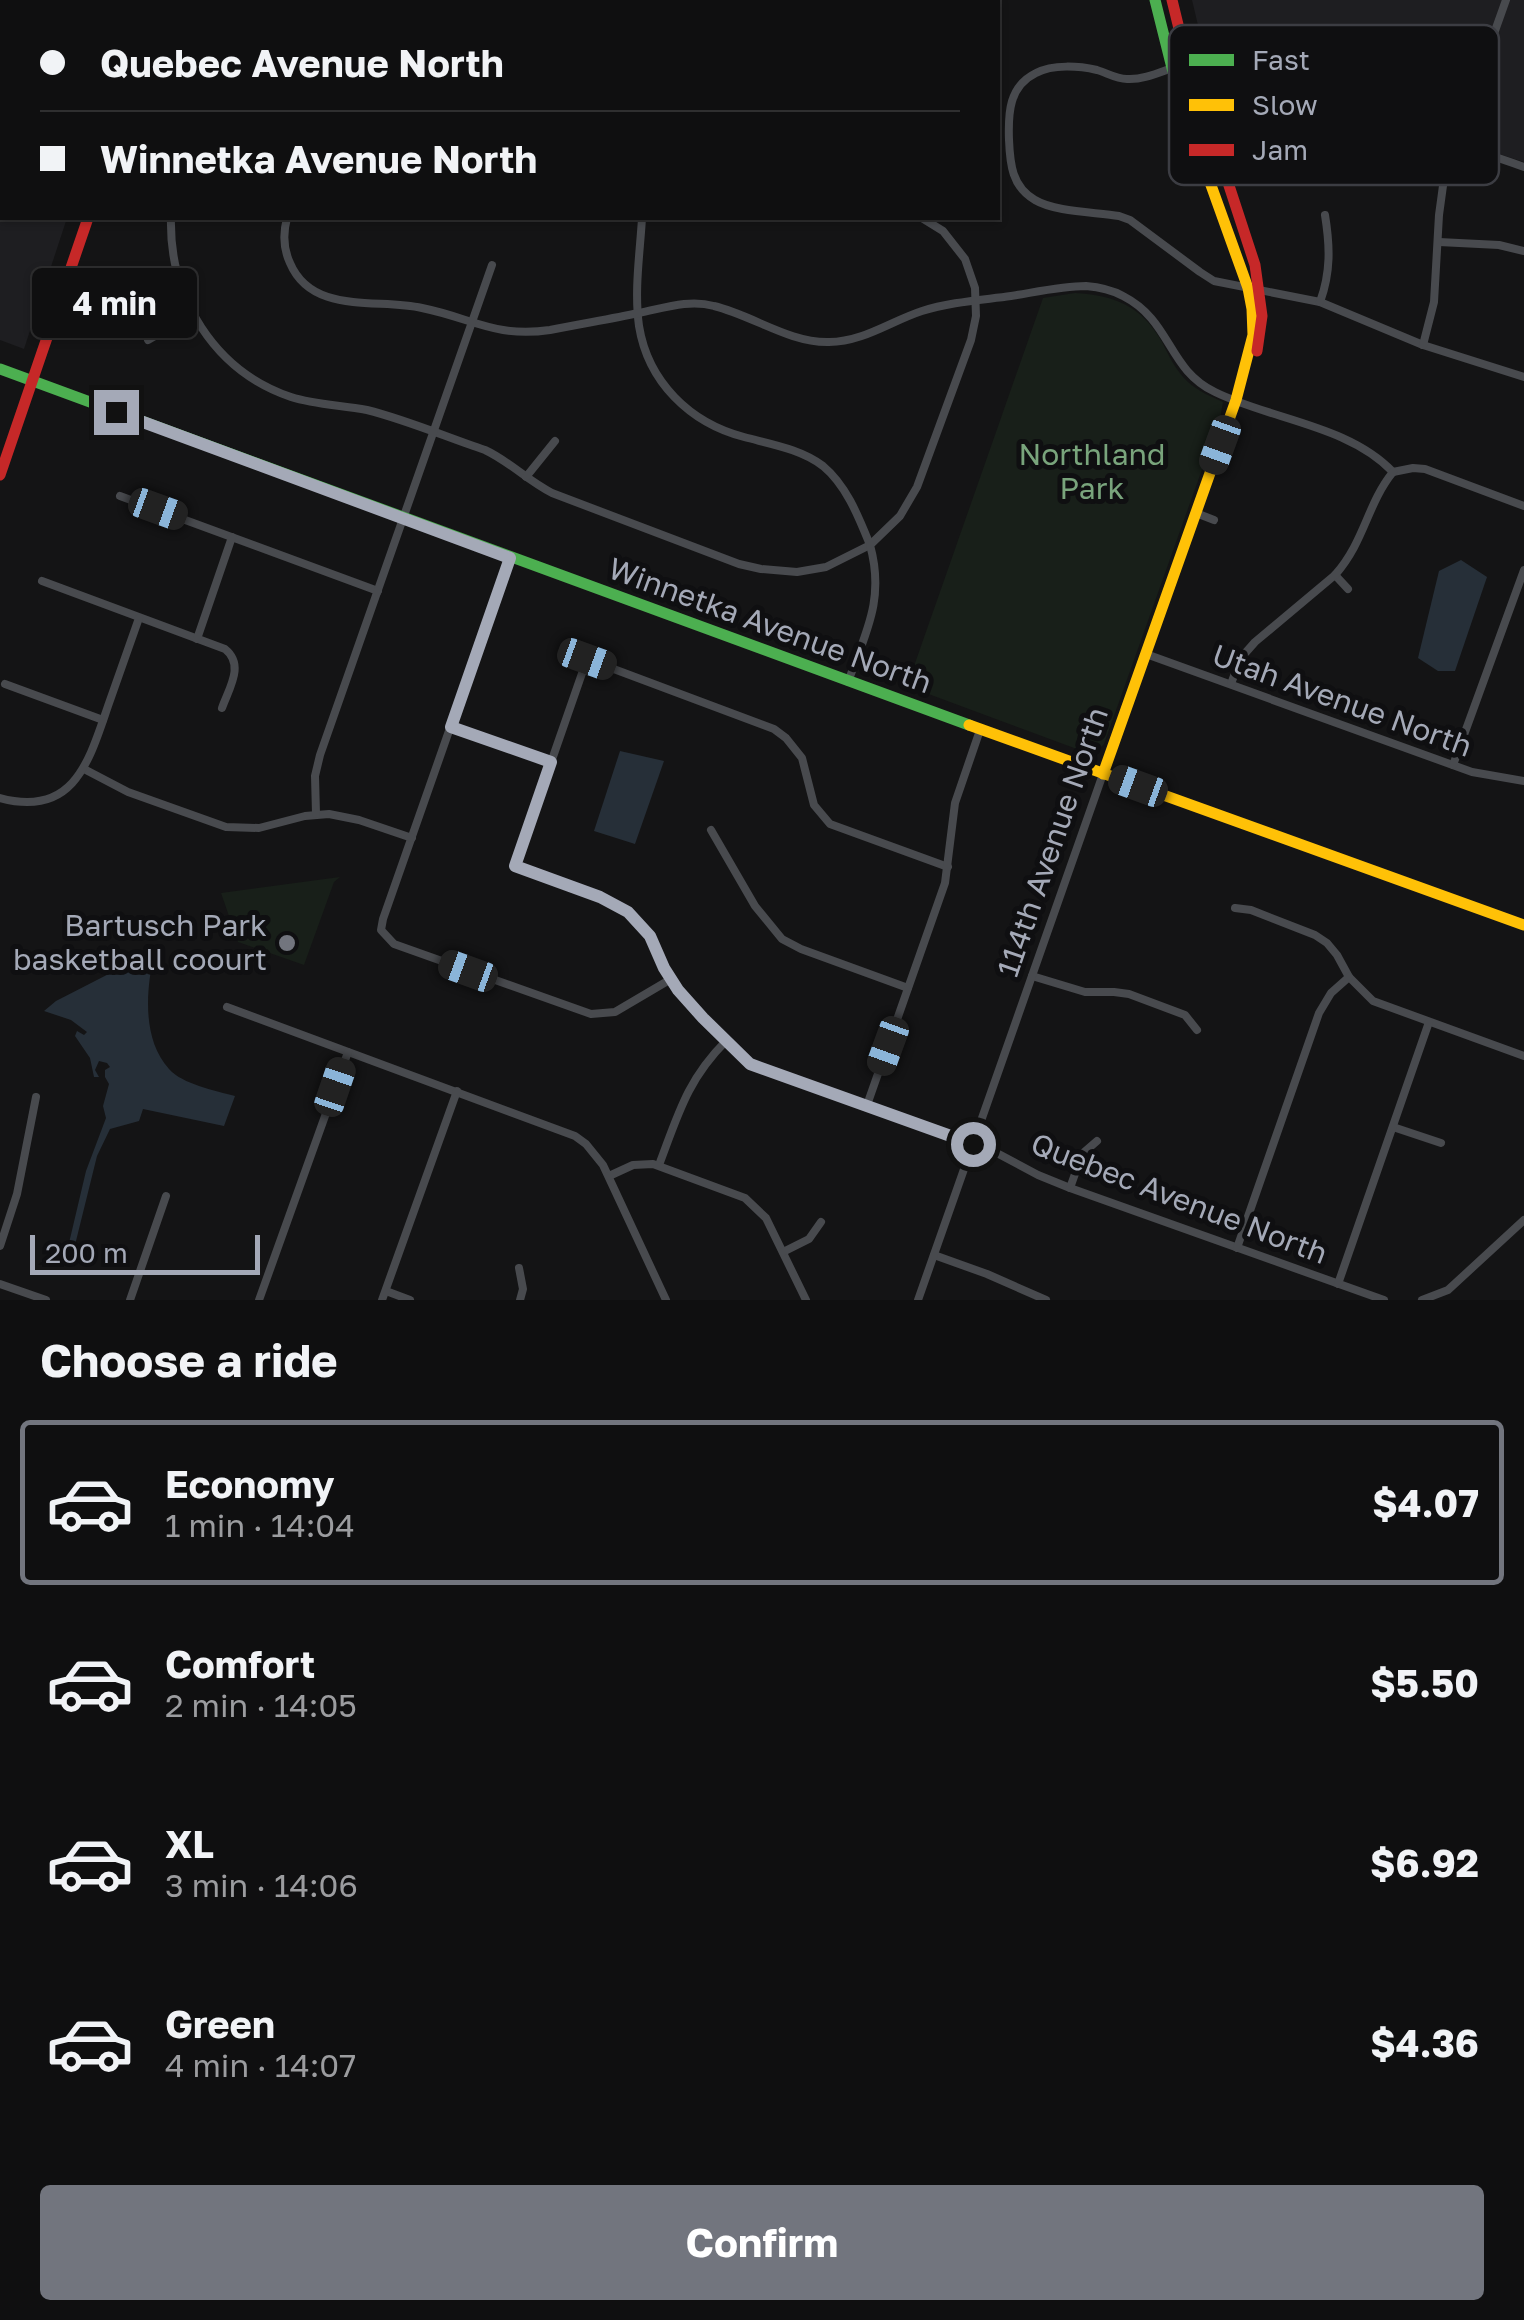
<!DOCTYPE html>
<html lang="en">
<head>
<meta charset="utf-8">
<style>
	body { margin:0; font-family:"Golos Text",sans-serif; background:#1d1d1e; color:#f1f3f6; height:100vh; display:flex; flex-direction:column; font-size:38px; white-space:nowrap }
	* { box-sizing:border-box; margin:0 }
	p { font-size:32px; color:#9b9c9f }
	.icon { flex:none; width:55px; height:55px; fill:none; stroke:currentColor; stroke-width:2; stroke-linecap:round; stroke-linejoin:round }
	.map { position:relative; height:1300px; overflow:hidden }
	.details { display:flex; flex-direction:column; background:#0f0f10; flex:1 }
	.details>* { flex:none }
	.hud { position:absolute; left:0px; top:0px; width:1000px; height:220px; box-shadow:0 2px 8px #0004,0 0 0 2px #2f2f30; display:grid; align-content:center; height:220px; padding:0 40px; background:#0f0f10 }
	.scale { position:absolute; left:30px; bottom:25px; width:230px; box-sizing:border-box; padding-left:10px; border:5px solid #a4a9b7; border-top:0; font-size:28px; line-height:35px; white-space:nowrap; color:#a4a9b7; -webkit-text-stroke:8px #0f0f11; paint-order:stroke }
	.end { position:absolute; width:45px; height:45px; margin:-22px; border:12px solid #a4a9b7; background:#111; box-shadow:0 0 0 5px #111 }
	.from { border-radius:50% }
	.bubble { position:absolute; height:70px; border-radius:10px; background:#0f0f10; box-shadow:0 2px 8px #0004,0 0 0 2px #2f2f30; font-size:32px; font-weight:700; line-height:70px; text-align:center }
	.car { position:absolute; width:30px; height:60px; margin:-30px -15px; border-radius:12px; box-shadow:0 0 8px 2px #0007; background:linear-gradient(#222 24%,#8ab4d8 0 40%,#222 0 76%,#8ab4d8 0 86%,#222 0) }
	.hud b { display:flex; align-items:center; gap:35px; height:95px; font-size:38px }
	.hud b+b { border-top:2px solid #2f2f30 }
	.hud i { width:25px; height:25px; background:#f1f3f6 }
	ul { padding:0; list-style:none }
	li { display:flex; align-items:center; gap:30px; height:165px; margin:0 20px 15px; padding:0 20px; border:5px solid transparent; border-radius:10px }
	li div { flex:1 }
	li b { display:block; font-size:38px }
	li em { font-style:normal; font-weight:700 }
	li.current { border-color:#72757e }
	li>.icon { width:90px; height:90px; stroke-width:1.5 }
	h2 { padding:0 40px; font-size:45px; line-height:120px }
	.button { display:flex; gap:20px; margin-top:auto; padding:20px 40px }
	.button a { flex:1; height:115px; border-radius:10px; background:#72757e; color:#fff; font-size:40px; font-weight:700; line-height:115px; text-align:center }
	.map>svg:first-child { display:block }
	.built { fill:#1e1e21 }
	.green { fill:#181f19 }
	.water { fill:#262f38 }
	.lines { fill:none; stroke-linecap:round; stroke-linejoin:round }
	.street { stroke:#484a4e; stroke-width:8 }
	.fast { stroke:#4caf50; stroke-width:11 }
	.slow { stroke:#ffc107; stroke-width:11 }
	.jam { stroke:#c62828; stroke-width:11 }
	.route { stroke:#a4a9b7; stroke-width:12 }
	.poi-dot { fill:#72757e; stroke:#0f0f11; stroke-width:4 }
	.labels { text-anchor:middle; stroke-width:10; stroke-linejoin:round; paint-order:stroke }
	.park-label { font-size:30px; fill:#79a47c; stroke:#0f0f11 }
	.street-label { font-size:30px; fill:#a4a9b7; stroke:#0f0f11 }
	.poi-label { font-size:30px; fill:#a4a9b7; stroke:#0f0f11; text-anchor:end }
	.key { fill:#0f0f11; stroke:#3c3d43; stroke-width:2.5 }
	.key-label { font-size:28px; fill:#a4a9b7 }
</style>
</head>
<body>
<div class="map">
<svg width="1524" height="1300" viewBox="0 0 1524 1300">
	<rect width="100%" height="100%" fill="#141415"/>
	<!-- built -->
	<g class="built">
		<polygon points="1192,0 1524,0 1524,162 1443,136 1406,129 1426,61 1386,46 1363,103 1240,134 1227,134 1216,101"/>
		<polygon points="0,78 2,79 2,218 67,218 24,349 0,340"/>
	</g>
	<!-- green -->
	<g class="green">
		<path d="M 1075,293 C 1114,295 1142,306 1162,342 C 1169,356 1176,371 1188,382 C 1198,391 1210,396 1223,402 L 1220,419 L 1104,744 L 1093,755 L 907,686 L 1043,298 Z"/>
		<polygon points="340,877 334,882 304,965 238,942 221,893"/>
	</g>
	<!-- water -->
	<g class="water">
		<polygon points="1461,560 1487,577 1455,671 1438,671 1418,658 1439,571"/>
		<polygon points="620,751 664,761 635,844 594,831"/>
		<path d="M 151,953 L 154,954 C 146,991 142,1039 169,1069 C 182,1084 216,1091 235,1096 L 224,1126 L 143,1109 L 139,1121 L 110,1129 L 97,1156 L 75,1245 L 69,1243 L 86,1171 L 106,1118 L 103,1106 L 109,1084 L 105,1077 L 105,1070 L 110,1067 L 107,1063 L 99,1061 L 95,1070 L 99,1077 L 94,1077 L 90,1058 L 75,1036 L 77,1031 L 84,1035 L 87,1032 L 71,1020 L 44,1011 L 56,1001 L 134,961 L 144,959 Z"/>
	</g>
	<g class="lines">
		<!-- street -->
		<g class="street">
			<polyline points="409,0 410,2"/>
			<polyline points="238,2 239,0"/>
			<polyline points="518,2 519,0"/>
			<polyline points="0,52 2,53"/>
			<polyline points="0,62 2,64"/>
			<path d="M 1172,68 C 1158,73 1142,80 1127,79 C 1116,79 1107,73 1097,70 C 1079,66 1053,64 1036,73 C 1009,86 1008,113 1009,140 C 1010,164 1012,187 1035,200 C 1055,212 1095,212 1119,216 L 1130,220 L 1200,272 L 1214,281 L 1320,302 L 1423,345 L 1524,377"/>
			<path d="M 1207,171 C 1308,99 1417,129 1524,167"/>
			<polyline points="1207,171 1225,170 1277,148 1340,129"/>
			<path d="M 171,218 C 169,297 214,371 291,397 C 316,405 342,405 367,410 C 407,420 446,437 485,450 C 509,461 528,481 552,493 L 739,564 L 761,569 L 797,572 L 826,567 L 870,545 C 859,518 847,486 823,466 C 801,449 770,444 744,437 C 690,423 648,382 639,326 C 634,290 640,253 642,218"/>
			<path d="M 287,218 C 283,233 283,248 290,263 C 312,315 377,298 422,308 C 472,318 495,338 550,330 C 580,324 610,319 639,313 C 664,308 689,299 714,306 C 752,315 789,343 829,342 C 863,342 891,321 922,311 C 950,302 982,300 1011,296 C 1036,292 1062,286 1086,286 C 1099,287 1112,290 1123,296 C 1172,321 1167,369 1215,392 C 1272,420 1348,425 1393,472"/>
			<polyline points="1439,242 1499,245 1524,251"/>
			<path d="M 1320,302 C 1331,272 1330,246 1325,215"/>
			<polyline points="148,340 193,314"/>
			<polyline points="1423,345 1434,302 1439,215 1445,171 1506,0"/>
			<polyline points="1393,472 1413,468 1425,469 1524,506"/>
			<polyline points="526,477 555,441"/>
			<polyline points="120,496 378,591"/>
			<polyline points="1196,513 1214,520"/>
			<polyline points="510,557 383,919 381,930 394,944 591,1014 615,1012 671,979"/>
			<polyline points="1335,575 1348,589"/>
			<path d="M 42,581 L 225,649 C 245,665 229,688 222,708"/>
			<polyline points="197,639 232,537"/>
			<polyline points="1146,654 1472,772 1524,781"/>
			<path d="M 848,682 C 866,632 885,599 870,545 L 900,516 L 917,487 L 971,340 L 976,316 L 975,288 L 965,259 L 943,231 L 922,218"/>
			<polyline points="5,684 103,720"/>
			<path d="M 1231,684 L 1240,659 L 1255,642 L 1335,575 C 1365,541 1367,504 1393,472"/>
			<polyline points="451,727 551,762"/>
			<polyline points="1453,765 1524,570"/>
			<polyline points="84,769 128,792 226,827 259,828 305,816 329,814 359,820 412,838"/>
			<path d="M 0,798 C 74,818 89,761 108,706 C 118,677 129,647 139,618"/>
			<polyline points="316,814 315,776 320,755 492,265"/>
			<polyline points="711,830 755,906 782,939 801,949 908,988"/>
			<polyline points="948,867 830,824 814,805 802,758 786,738 774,729 587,659 515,866 600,897 628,912 649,936 664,968 690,1004 751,1064 993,1151 1038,1175 1070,1188 1384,1300"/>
			<polyline points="1235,908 1251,910 1315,935 1327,943 1337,955 1349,977 1373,1001 1524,1056"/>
			<polyline points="1032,976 1085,992 1114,992 1129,994 1185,1015 1197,1030"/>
			<polyline points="227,1007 575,1136 586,1144 603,1165 666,1300"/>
			<polyline points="867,1105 945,883 955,803 980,730"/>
			<polyline points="1393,1127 1441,1143"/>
			<path d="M 659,1165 C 678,1115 687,1080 726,1041"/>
			<polyline points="609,1176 633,1165 653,1164 745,1198 766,1218 806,1300"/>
			<polyline points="1070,1188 1082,1154 1097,1141"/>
			<polyline points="0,1246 17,1194 36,1097"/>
			<polyline points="1237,1248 1319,1013 1331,993 1349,977"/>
			<polyline points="783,1252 809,1239 821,1222"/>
			<polyline points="934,1255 987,1274 1046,1300"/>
			<polyline points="519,1268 523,1289 520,1300"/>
			<polyline points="0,1284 46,1300"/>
			<polyline points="1338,1284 1429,1022"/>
			<polyline points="386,1291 410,1300"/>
			<polyline points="130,1300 166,1196"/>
			<polyline points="259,1300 348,1052"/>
			<polyline points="382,1300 457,1091"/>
			<polyline points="918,1300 1103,774"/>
			<polyline points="1422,1300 1448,1290 1524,1220"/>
		</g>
		<!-- fast -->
		<g class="fast">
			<polyline points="1155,0 1172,68 1198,149"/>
			<polyline points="161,2 162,0"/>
			<polyline points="0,369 969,725"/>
		</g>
		<!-- slow -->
		<g class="slow">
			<polyline points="969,725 1524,925"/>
			<polyline points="1103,774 1236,400 1253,335 1252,309 1248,288 1198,149"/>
		</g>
		<!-- jam -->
		<g class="jam">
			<polyline points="1172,0 1183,45 1255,265 1262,316 1257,351"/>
			<polyline points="0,475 88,218"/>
		</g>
	</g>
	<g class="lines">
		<!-- route -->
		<polyline class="route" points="116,412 510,558 451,727 551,762 515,866 600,897 628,912 650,936 664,968 678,990 703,1018 750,1064 973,1144"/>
	</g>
	<!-- markers -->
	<circle class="poi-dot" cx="287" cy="943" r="10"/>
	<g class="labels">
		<!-- park labels -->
		<g class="park-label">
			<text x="1092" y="465">Northland<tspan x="1092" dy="34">Park</tspan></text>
		</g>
		<!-- street labels -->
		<g class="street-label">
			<text transform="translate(770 626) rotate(20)" y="10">Winnetka Avenue North</text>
			<text transform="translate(1342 701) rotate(20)" y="10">Utah Avenue North</text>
			<text transform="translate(1053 842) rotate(-71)" y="10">114th Avenue North</text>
			<text transform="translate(1179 1199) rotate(21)" y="10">Quebec Avenue North</text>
		</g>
		<!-- poi labels -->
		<g class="poi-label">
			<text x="267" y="936">Bartusch Park<tspan x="267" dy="34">basketball coourt</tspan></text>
		</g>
	</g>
	<!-- legend -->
	<rect x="1169" y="25" width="330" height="160" rx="15" class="key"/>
	<rect x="1189" y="54" width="45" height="12" fill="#4caf50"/>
	<rect x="1189" y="99" width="45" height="12" fill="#ffc107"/>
	<rect x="1189" y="144" width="45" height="12" fill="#c62828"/>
	<g class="key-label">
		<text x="1252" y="70">Fast</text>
		<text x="1252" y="115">Slow</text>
		<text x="1252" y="160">Jam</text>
	</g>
</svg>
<div class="scale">200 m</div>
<i class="end from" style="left:973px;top:1144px"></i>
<i class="end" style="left:116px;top:412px"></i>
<div class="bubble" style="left:32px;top:268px;width:165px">4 min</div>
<i class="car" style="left:1220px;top:445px;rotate:200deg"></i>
<i class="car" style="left:158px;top:509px;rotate:110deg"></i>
<i class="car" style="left:587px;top:659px;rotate:110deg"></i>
<i class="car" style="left:1138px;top:786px;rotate:290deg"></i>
<i class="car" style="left:468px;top:971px;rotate:290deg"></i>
<i class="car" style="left:888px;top:1046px;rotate:200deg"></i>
<i class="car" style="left:335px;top:1087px;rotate:19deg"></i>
<div class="hud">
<b><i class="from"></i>Quebec Avenue North</b>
<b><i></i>Winnetka Avenue North</b>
</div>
</div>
<section class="details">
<h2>Choose a ride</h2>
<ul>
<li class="current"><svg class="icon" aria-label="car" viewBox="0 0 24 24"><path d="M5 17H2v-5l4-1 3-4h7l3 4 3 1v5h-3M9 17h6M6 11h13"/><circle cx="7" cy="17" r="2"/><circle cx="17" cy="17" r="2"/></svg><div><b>Economy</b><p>1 min · 14:04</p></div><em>$4.07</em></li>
<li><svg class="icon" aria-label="car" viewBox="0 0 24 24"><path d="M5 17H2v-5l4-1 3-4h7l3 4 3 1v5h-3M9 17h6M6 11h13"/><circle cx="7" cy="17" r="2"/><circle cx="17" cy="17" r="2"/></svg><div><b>Comfort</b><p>2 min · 14:05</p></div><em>$5.50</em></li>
<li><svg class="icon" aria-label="car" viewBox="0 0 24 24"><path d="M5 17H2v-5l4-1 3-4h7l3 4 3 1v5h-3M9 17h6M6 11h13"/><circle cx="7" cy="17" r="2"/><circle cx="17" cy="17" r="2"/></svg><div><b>XL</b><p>3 min · 14:06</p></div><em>$6.92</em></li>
<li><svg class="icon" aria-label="car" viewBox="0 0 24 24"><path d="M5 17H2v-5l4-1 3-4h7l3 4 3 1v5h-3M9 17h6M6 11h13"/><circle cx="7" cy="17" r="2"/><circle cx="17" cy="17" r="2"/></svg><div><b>Green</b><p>4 min · 14:07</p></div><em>$4.36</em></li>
</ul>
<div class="button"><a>Confirm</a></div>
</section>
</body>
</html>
